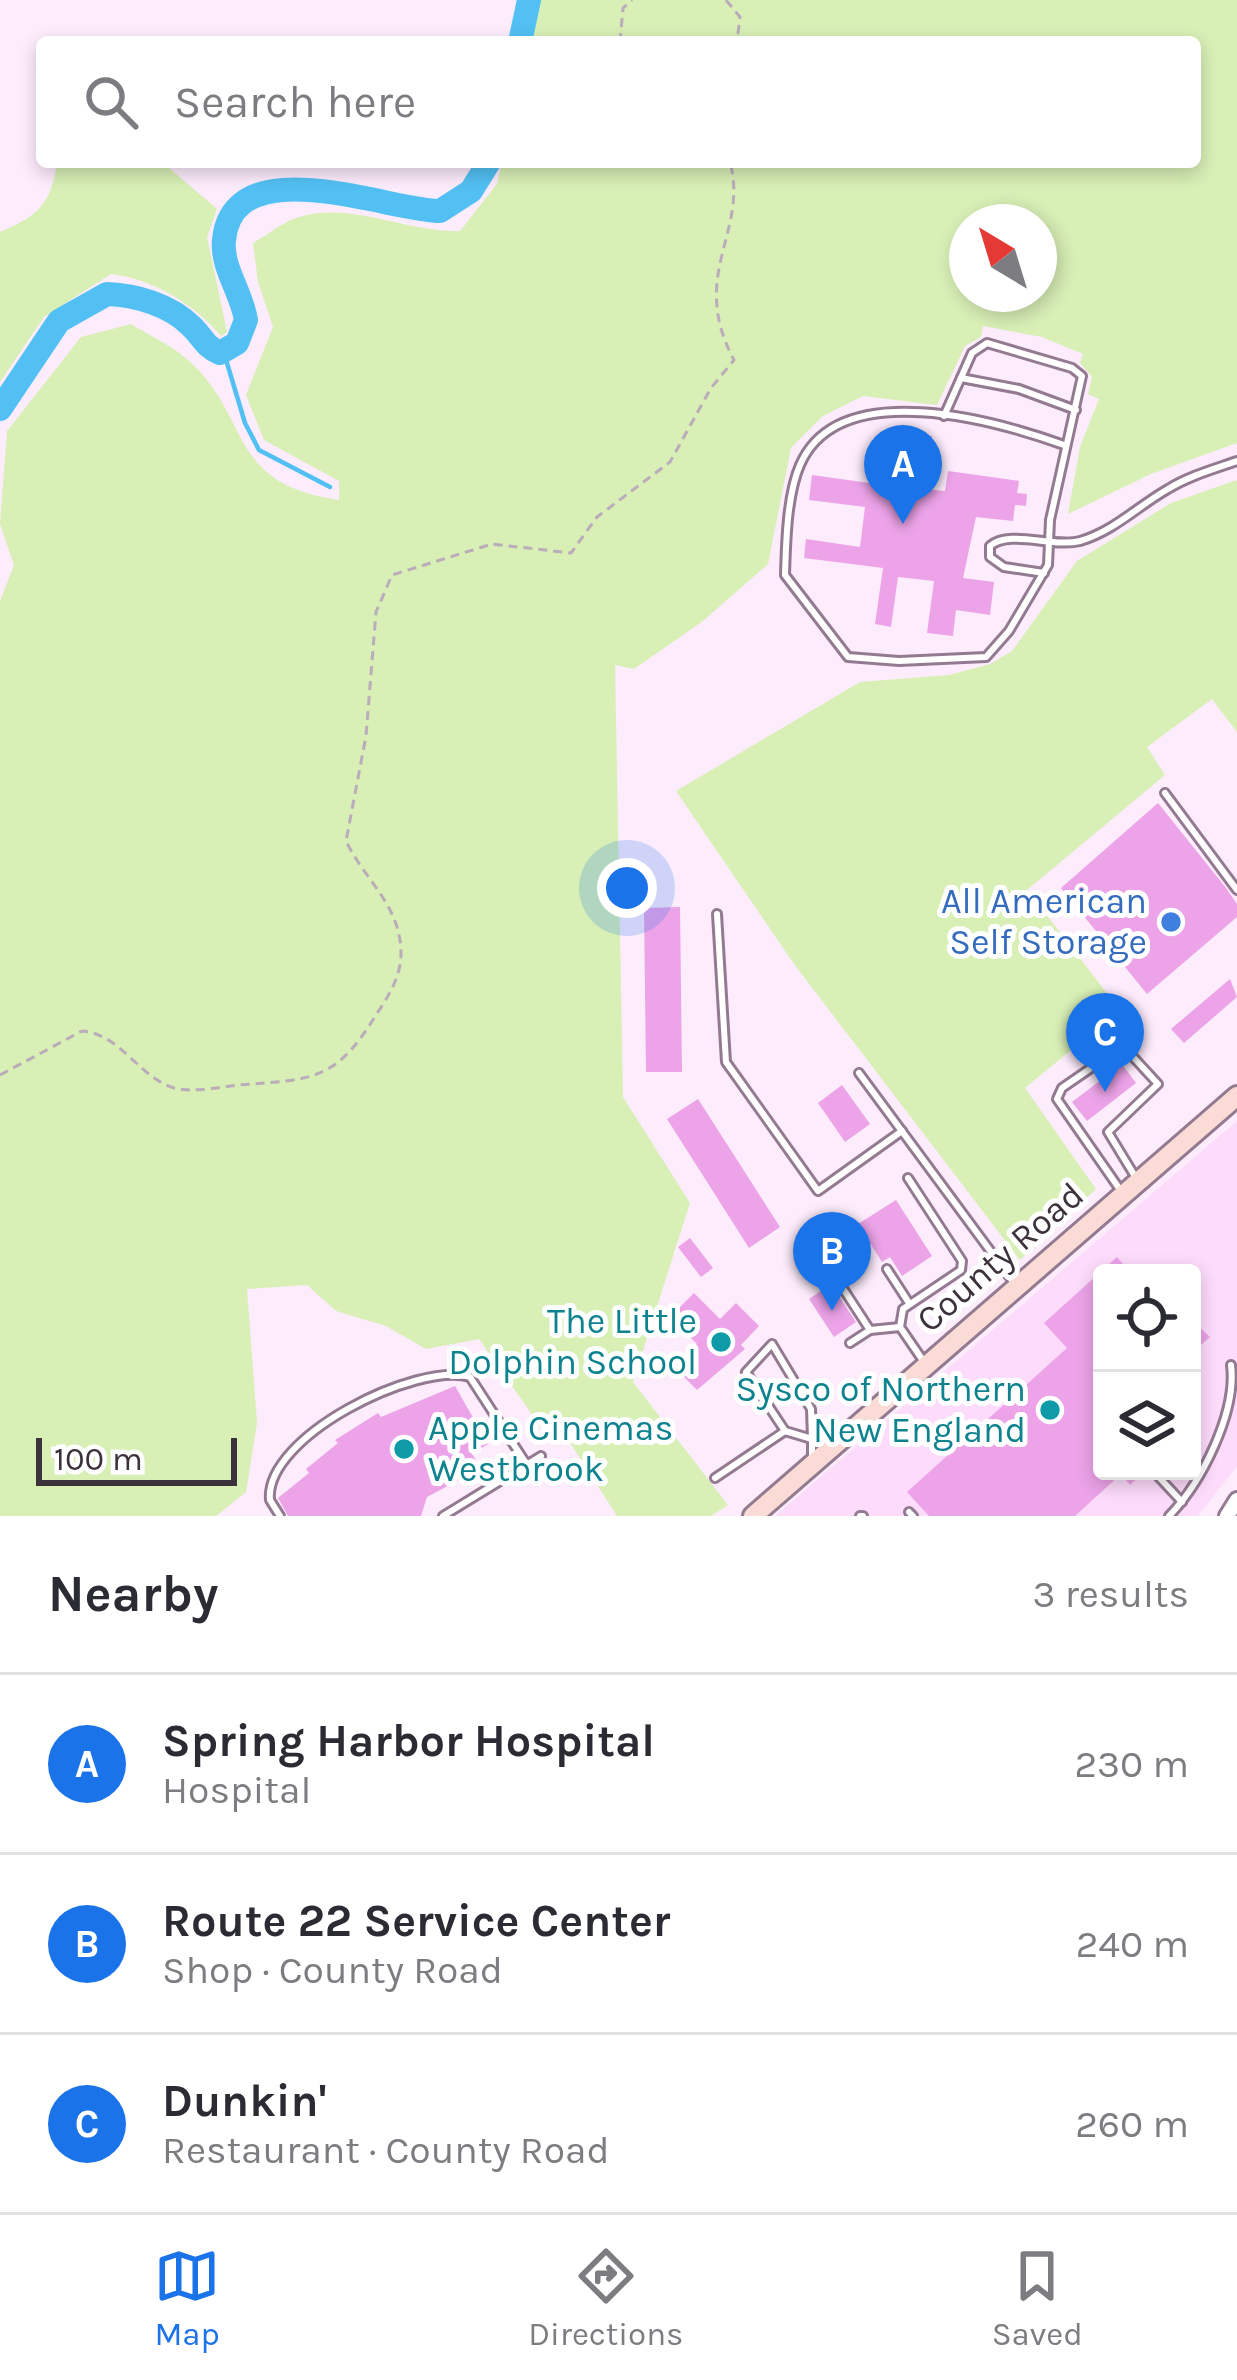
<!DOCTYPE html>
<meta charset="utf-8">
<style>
body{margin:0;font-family:Karla,sans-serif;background:#f2f2f3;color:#2b2b33}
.controls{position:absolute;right:36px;bottom:36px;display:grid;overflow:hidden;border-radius:12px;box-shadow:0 6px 18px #0003}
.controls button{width:108px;height:108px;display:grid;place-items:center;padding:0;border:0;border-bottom:3px solid #e1e1e2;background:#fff;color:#2b2b33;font:60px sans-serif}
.compass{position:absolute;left:949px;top:204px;width:108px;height:108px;border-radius:50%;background:#fff;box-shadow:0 6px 18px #0003;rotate:322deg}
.scale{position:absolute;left:36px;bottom:30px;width:201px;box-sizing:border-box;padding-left:12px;border:6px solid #3d323c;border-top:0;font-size:33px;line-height:42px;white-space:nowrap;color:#3d323c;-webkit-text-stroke:9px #fff;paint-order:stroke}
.you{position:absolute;left:627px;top:888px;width:42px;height:42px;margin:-30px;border:9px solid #fff;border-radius:50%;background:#1a73e8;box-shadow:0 0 0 18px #1a73e833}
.badge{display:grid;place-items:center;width:78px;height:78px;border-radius:50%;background:#1a73e8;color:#fff;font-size:39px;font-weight:700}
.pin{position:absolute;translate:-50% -99px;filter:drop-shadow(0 3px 6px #0008)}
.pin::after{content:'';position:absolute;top:63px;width:42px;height:36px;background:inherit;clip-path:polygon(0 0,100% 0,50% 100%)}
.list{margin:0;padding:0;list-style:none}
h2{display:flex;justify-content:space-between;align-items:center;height:156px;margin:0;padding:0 48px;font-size:51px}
h2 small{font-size:39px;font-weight:400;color:#7c7c81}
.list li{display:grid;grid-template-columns:78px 1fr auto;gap:36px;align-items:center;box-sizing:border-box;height:180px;padding:0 48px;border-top:3px solid #e1e1e2}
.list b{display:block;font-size:45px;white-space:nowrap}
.list p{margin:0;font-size:39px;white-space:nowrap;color:#7c7c81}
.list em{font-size:39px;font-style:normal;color:#7c7c81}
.icon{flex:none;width:66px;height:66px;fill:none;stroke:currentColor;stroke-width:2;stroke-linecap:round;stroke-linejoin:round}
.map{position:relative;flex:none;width:1237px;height:1516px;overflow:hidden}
.search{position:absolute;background:#fff;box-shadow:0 6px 18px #0003;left:36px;right:36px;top:36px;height:132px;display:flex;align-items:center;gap:30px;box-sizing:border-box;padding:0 42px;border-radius:12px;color:#7c7c81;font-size:45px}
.sheet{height:696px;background:#fff}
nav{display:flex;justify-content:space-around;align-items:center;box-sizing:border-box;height:168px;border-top:3px solid #e1e1e2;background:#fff;font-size:33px;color:#7c7c81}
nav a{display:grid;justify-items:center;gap:6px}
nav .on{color:#1a73e8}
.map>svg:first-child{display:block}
.built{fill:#fddbfb;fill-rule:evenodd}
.green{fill:#d8efb6;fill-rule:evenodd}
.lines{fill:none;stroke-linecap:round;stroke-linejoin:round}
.stream{stroke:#52c0f3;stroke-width:4.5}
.river{stroke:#52c0f3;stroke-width:24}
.building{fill:#eca3e8}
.service-casing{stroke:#937a91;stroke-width:12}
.minor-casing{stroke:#937a91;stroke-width:20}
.secondary-casing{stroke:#937a91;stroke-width:24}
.path{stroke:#bbacba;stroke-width:3;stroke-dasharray:9 6;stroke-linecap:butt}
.service{stroke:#fff;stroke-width:6}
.minor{stroke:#fff;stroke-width:14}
.secondary{stroke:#fadbd5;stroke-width:18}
.shop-dot{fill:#3f7fe0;stroke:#fff;stroke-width:4.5}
.culture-dot{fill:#0f9aa8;stroke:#fff;stroke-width:4.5}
.labels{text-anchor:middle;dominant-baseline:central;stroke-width:10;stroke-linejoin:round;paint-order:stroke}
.shop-label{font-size:36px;fill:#366cbe;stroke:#fff;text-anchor:end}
.street-label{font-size:36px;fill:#3d323c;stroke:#fff}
.culture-label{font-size:36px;fill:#0d838f;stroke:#fff;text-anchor:end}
</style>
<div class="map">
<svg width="1237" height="1516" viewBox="0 0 1237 1516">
<rect width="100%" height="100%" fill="#fdecfc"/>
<path class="built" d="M1237 1121V1466L1198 1516H775ZM1102 1273H1192V1471H1102Z"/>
<g class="green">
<path d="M539 0H1237V443L1151 474 1068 514 1080 447 1099 399 1088 394 1092 377 1080 363 1083 354 1042 337 983 326 981 337 965 346 937 405 863 396 823 416 791 448 768 564 703 621 634 669 615 665 623 1097 690 1203 633 1382 728 1505 711 1516H617L557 1422 543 1430 479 1339 426 1349 386 1326 336 1311 307 1285 247 1289 257 1423 246 1492 216 1516H0V601L14 565 0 524 7 431 81 337 131 324C149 335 171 345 187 359 253 417 225 484 339 500V481L264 440 246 395 273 327 258 282 253 243C267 235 282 223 296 218 350 200 406 233 460 231L497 184 502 162H1195V42H533ZM967 222H1039V294H967Z"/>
<path d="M57 162H162L217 209 207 237 227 332 221 336C194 304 153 279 111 274L44 317 0 382V232C39 215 51 205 57 162Z"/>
<polygon points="1237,480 1237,732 1212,699 1147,747 1165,775 1027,890 1120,1010 1025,1088 1096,1189 1020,1260 794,964 676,791 860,682 949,675 990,664 1012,651 1077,561 1171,503"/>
</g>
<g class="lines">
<polyline class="stream" points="224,353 245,423 259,450 330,487"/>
<g class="river">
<polyline points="520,42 529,0"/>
<path d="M0 409 59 321 107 294C136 295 170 305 191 326 202 336 205 347 220 353L237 343 246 320C242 293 221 267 224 240 233 147 389 211 440 211L471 191 489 162"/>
</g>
</g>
<g class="building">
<polygon points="899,431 932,436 925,489 945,491 948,471 1019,481 1017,493 1027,494 1026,506 1015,505 1013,521 976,517 963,578 994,582 990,615 956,610 953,636 927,633 934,581 898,577 891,627 875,624 883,568 804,558 806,539 860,547 865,507 809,500 812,475 891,486"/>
<polygon points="1158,803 1226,888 1237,904 1237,917 1147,994 1061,888"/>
<polygon points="680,907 682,1072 646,1072 644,908"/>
<polygon points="1230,979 1237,997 1184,1043 1171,1029"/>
<polygon points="1122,1064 1136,1083 1087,1121 1072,1102"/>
<polygon points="842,1085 870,1124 845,1142 818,1103"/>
<polygon points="698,1099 780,1227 749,1248 667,1119"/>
<polygon points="896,1200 932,1256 902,1276 890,1257 882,1262 858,1224"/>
<polygon points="690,1238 713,1268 701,1277 678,1247"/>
<polygon points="1117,1257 1131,1273 1102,1273 1102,1471 1145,1471 1130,1485 1121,1474 1075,1516 929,1516 907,1492 1067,1348 1044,1323"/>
<polygon points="831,1284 856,1322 834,1337 809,1299"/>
<polygon points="694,1293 720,1319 736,1303 759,1326 741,1345 745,1349 697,1390 674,1367 697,1344 670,1317"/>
<polygon points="1192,1320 1210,1337 1192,1353"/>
<polygon points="455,1386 488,1444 472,1454 481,1468 427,1497 421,1516 288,1516 278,1498 309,1473 306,1469 338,1443 335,1440 378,1413 381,1417"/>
</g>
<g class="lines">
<defs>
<g id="service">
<polyline points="961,378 1019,389 1076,410"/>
<path d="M944 416 972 353 987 343 1072 368 1082 376 1050 520 1048 565 1009 631 986 657 899 661 848 657 785 575C786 542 787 495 800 465 839 375 997 421 1064 445"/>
<path d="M1044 573 1004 567 990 557V546C1009 529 1054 548 1080 541 1114 531 1138 506 1168 489 1189 476 1214 469 1237 461"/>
<polyline points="1165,793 1237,890"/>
<polyline points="717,914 726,1062 818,1191 902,1131"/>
<polyline points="859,1073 1014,1283"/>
<polyline points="908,1178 962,1261 961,1270 903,1309 900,1327 924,1362"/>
<polyline points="1121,1191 1057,1099 1062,1088 1123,1046 1158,1084 1108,1132 1136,1178"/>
<polyline points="887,1269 909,1303"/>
<polyline points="842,1287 870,1330 900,1327"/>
<polyline points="850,1343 870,1330"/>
<polyline points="812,1457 812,1439 785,1431 746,1372 772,1344 811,1409 812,1439 832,1446"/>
<polyline points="1156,1474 1182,1502"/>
<polyline points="715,1478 785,1431"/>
<polyline points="909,1512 913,1516"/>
<path d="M280 1516 270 1500C264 1437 417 1361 470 1377L527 1465"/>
<polyline points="443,1516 541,1456"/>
<polyline points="860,1516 863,1516"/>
<path d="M1169 1516C1202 1482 1237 1412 1231 1365"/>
</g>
<polyline id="minor" points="1227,1516 1237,1500"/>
<polyline id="secondary" points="753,1516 1237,1096"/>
</defs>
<use href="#service" class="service-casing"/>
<use href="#minor" class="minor-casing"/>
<use href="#secondary" class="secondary-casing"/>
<g class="path">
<polyline points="726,0 740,17 737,42"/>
<polyline points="620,42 623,8 632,0"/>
<path d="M0 1075 82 1031C121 1034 138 1077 174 1088 193 1093 219 1087 239 1085 313 1079 335 1082 376 1015 388 997 400 978 401 956 402 906 365 881 346 841L366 736 376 612 392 575 492 544 571 553 597 517 670 462 711 388 734 360C688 274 749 233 730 162"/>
</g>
<use href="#service" class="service"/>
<use href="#minor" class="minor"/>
<use href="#secondary" class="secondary"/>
</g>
<circle class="shop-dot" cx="1171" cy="922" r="12"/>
<g class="culture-dot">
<circle cx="721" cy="1342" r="12"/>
<circle cx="1050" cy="1410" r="12"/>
<circle cx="404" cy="1449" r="12"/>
</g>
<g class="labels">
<g class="shop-label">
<text x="1147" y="901">All American<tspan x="1147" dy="41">Self Storage</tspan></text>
</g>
<g class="street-label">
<text transform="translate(1000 1257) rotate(-41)">County Road</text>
</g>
<g class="culture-label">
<text x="697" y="1321">The Little<tspan x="697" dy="41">Dolphin School</tspan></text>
<text x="1026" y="1389">Sysco of Northern<tspan x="1026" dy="41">New England</tspan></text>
<text x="428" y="1428" text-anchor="start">Apple Cinemas<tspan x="428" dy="41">Westbrook</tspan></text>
</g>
</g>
</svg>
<div class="controls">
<button><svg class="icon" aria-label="locate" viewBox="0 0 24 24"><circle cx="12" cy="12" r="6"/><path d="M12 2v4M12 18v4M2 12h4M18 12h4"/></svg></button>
<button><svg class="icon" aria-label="layers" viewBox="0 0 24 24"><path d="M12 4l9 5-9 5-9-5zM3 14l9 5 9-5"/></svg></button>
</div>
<svg class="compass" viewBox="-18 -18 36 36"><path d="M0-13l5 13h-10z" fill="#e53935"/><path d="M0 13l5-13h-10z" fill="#7c7c81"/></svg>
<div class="scale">100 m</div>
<div class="you"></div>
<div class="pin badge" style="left:903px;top:524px">A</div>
<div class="pin badge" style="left:832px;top:1311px">B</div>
<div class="pin badge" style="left:1105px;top:1092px">C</div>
<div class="search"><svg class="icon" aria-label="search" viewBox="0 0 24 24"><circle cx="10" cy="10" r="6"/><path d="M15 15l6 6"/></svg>Search here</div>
</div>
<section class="sheet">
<h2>Nearby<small>3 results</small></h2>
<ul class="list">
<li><span class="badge">A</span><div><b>Spring Harbor Hospital</b><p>Hospital</p></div><em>230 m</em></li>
<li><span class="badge">B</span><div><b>Route 22 Service Center</b><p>Shop · County Road</p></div><em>240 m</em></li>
<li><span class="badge">C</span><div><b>Dunkin'</b><p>Restaurant · County Road</p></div><em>260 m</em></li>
</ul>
</section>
<nav>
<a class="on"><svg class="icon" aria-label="map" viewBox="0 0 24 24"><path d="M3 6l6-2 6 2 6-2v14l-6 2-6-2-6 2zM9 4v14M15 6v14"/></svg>Map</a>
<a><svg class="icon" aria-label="directions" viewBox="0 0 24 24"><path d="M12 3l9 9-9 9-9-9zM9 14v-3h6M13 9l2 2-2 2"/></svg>Directions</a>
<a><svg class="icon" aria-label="saved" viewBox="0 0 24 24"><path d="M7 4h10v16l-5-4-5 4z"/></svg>Saved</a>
</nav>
